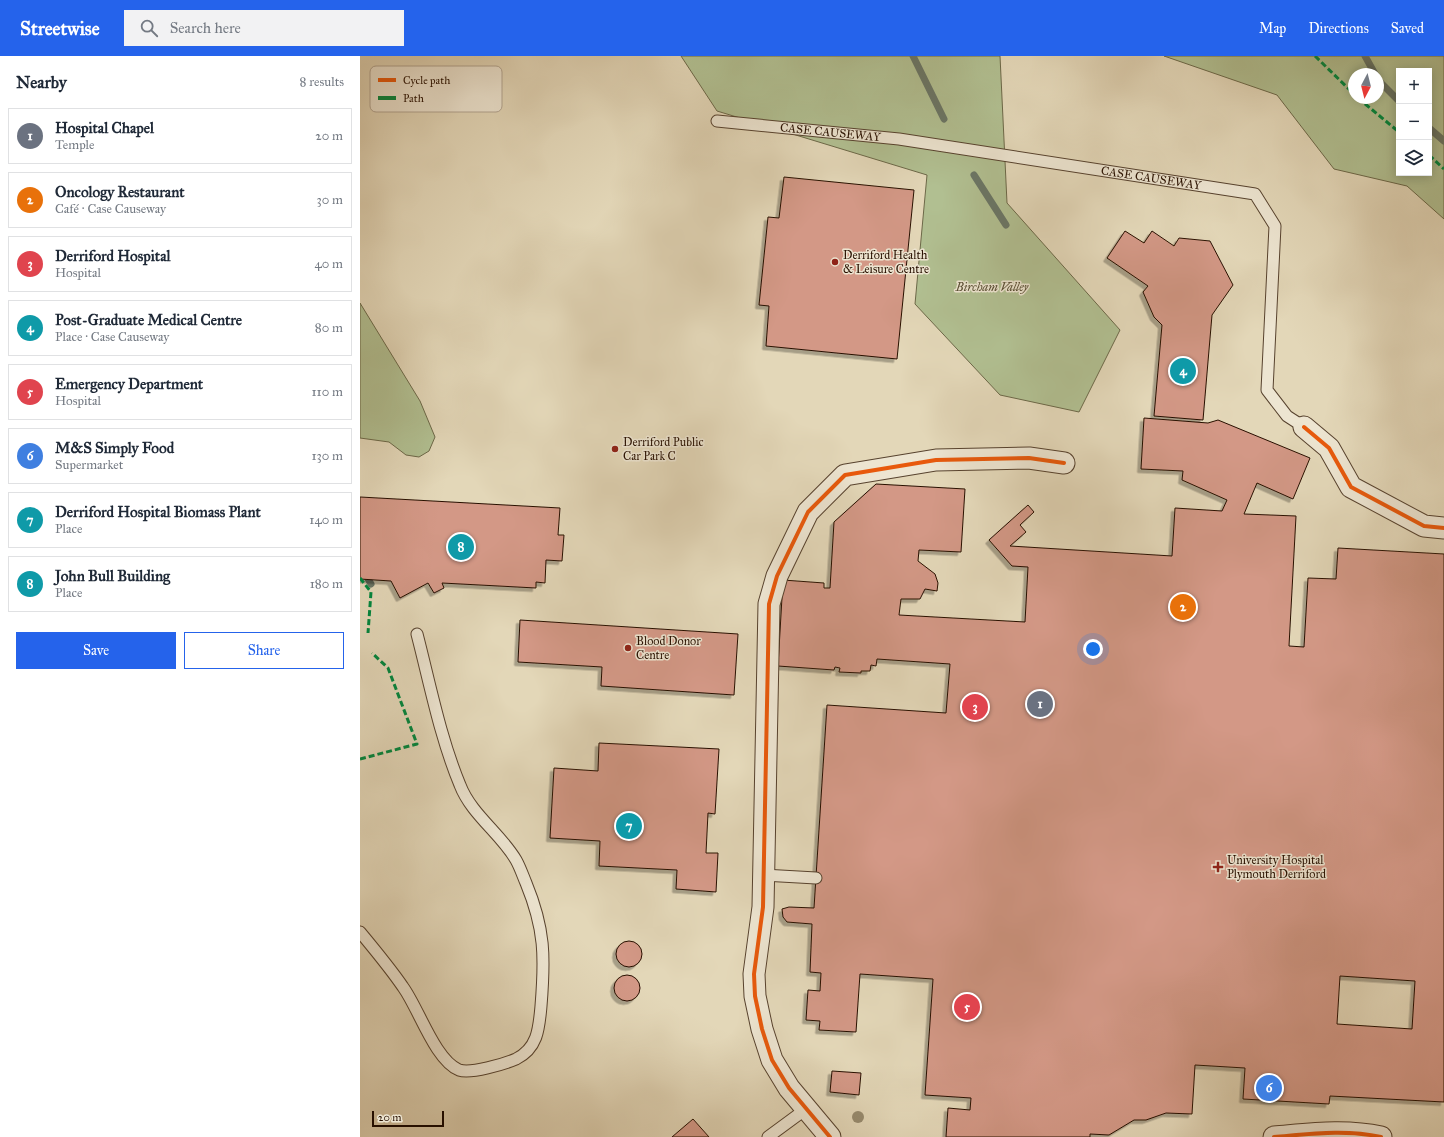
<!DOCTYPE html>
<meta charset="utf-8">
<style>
body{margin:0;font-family:"IM FELL Great Primer",serif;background:#f2f2f3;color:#1f2937}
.controls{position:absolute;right:12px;top:12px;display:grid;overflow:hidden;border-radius:0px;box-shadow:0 2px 10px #0003}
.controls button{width:36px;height:36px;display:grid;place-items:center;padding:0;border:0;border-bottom:1px solid #e0e1e3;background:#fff;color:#1f2937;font:20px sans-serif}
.compass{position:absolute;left:988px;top:12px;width:36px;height:36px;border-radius:50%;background:#fff;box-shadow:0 2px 10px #0003;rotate:187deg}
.scale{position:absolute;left:12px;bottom:10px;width:72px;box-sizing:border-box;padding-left:4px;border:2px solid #281000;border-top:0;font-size:11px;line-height:14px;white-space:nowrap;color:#281000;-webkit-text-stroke:3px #ede5d1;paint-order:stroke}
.you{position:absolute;left:733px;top:593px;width:14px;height:14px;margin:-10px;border:3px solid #fff;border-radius:50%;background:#1a73e8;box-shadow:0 0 0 6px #1a73e833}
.badge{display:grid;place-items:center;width:26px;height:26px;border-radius:50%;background:#2563eb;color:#fff;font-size:13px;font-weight:700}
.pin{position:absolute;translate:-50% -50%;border:2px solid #fff;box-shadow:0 1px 4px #0006}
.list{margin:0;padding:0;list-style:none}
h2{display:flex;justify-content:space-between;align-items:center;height:52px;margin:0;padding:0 16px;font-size:17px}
h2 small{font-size:13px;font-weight:400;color:#747a83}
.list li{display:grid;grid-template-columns:26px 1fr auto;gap:12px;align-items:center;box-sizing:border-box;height:56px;margin:0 8px 8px;padding:0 8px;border:1px solid #e0e1e3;border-radius:0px}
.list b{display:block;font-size:15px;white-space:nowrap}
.list p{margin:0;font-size:13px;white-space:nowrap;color:#747a83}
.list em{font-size:13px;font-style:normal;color:#747a83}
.actions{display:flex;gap:8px;padding:12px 16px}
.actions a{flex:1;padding:9px 0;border:1px solid #2563eb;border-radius:0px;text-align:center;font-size:14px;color:#2563eb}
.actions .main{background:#2563eb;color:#fff}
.icon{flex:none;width:22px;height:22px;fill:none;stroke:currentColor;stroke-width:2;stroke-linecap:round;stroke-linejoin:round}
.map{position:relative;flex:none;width:1084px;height:1081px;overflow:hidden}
header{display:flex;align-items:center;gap:24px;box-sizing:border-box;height:56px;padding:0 20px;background:#2563eb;color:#fff}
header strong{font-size:19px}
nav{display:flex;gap:22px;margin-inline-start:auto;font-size:14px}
.search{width:280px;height:36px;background:#f2f2f3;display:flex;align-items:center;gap:10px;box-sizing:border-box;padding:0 14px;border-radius:0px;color:#747a83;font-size:15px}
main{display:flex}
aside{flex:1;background:#fff}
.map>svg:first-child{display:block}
.green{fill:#b1bf91;stroke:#6c6848;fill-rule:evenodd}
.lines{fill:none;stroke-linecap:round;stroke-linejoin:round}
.stream{stroke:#6a7666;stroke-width:7}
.building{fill:#d39886;stroke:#281000;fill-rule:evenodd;filter:url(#shadow)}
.service-casing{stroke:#57422e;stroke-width:13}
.minor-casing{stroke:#57422e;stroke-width:23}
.service{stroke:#ede5d1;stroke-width:11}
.minor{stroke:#ede5d1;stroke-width:21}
.quiet{stroke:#00873e;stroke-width:3;stroke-dasharray:6 3;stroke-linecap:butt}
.cycleway-casing{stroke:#ede5d1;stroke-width:6}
.cycleway{stroke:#e8590c;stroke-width:4}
.tree{fill:#978b6f}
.poi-dot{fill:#8f2418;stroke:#ede5d1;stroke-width:1.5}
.labels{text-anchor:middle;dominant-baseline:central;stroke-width:3;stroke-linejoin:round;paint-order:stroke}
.street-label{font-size:12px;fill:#281000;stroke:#ede5d1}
.poi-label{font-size:12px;fill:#281000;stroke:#ede5d1;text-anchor:start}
.park-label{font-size:12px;font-style:italic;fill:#584d33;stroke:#ede5d1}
.key{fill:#ede5d1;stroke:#b2a592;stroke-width:1}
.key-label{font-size:11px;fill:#281000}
</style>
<header>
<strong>Streetwise</strong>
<div class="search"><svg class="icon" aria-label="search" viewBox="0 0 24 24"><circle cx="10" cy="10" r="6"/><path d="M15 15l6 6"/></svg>Search here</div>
<nav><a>Map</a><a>Directions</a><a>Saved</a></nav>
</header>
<main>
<aside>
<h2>Nearby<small>8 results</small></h2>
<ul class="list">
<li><span class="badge" style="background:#6b7280">1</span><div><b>Hospital Chapel</b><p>Temple</p></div><em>20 m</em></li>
<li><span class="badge" style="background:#e8710a">2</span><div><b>Oncology Restaurant</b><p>Café · Case Causeway</p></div><em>30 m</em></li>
<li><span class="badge" style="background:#e0444e">3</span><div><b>Derriford Hospital</b><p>Hospital</p></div><em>40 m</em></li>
<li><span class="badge" style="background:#0f9aa8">4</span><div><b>Post-Graduate Medical Centre</b><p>Place · Case Causeway</p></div><em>80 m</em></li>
<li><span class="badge" style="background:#e0444e">5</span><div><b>Emergency Department</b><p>Hospital</p></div><em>110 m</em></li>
<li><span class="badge" style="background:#3f7fe0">6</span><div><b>M&amp;S Simply Food</b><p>Supermarket</p></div><em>130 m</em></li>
<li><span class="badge" style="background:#0f9aa8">7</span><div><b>Derriford Hospital Biomass Plant</b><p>Place</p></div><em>140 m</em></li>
<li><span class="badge" style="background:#0f9aa8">8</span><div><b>John Bull Building</b><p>Place</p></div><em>180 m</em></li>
</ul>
<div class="actions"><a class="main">Save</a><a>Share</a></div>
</aside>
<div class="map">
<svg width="1084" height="1081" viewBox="0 0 1084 1081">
<defs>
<filter id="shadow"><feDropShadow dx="-3.5" dy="3.5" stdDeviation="0" flood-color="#0004"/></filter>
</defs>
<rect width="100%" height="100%" fill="#e3d7b8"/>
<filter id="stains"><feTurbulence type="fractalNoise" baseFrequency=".005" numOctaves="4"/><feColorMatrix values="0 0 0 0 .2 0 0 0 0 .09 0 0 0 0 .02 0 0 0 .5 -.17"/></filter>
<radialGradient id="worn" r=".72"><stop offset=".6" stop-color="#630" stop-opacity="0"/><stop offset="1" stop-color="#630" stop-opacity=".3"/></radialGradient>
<g class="green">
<polygon points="321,0 640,0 647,147 760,274 719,356 640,339 555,248 567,119 357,55"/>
<path d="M804 0H1084V163L1047 130 974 113 917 39ZM1039 15H1069V117H1039ZM994 18H1018V42H994Z"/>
<polygon points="0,247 60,345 75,381 69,395 59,401 46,399 29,386 0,382"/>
</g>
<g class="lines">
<g class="stream">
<polyline points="553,0 584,63"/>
<polyline points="1005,0 1015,18"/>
<polyline points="1018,24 1039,45"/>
<polyline points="1069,72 1084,85"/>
<polyline points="614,119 646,169"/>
<polyline points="0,509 11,528"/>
</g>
</g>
<g class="building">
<polygon points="424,121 554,134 537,303 406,290 409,250 399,249 408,161 419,162"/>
<polygon points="765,175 784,187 792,175 814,190 819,182 850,185 873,229 852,259 843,364 794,360 802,269 794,261 783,236 788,230 747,202"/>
<path d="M784 362 848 367 858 364 950 402 933 443 897 427 884 458 936 460 929 590 944 591 948 522 976 523 978 492 1084 498V1046L970 1040 969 1048 883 1043 885 1012 835 1009 832 1058 806 1057 786 1064H774L749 1079 730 1078V1081H586L588 1052 610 1054 611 1042 565 1039 573 923 500 918 496 976 459 974 460 965 446 964 448 934 460 935 461 917 450 916 452 868 427 866 423 861 422 853 429 851 454 852 467 649 586 657 590 608 517 603 516 610 511 609 510 615H501V617L479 616 480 612 475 611 474 614 418 610 423 524 464 527V532H470L474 466 516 428 605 433 601 496 559 494 558 505 575 518 578 527 577 535 565 533 560 543H541L539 559 665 566 668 511 652 510 629 484 668 449 674 456 660 469 666 476 650 490 812 500 815 452 862 455 867 444 822 424 823 415 781 413ZM980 920 1055 925 1052 973 977 968Z"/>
<polygon points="0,441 200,452 198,479 204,479 202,505 186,504 185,527 176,526 176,532 82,527 84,532 74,537 68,527 40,542 31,525 0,523"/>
<polygon points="160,564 378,578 374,639 241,630 242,611 158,606"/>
<polygon points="239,687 359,693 355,758 348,757 346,797 358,797 356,836 316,833 317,814 239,810 240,785 190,782 194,712 238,715"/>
<circle cx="269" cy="898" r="13"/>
<circle cx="267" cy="932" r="13"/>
<polygon points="472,1015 501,1017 499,1039 470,1036"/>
<polygon points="333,1063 349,1081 312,1081"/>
</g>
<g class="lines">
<defs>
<g id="service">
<path id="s1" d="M357 65 539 83 895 138 915 170 907 334 927 360 944 371"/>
<polyline points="403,819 456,822"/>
<path d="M0 876C15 894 30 912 43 931 59 953 75 1004 99 1014 111 1018 144 1008 156 1003 178 992 179 972 181 950 185 901 185 873 166 827 163 820 160 811 156 804 141 778 111 758 100 729 80 681 70 628 57 578"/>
<polyline points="408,1081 446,1053"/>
</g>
<g id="minor">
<polyline points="944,371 969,392 991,431 1064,470 1084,472"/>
<polyline points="470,1081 429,1032 412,1004 402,973 395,940 394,918 403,851 409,548 417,520 448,456 485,419 576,404 669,402 704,407"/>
<path d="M914 1081C950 1078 985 1073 1021 1081"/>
</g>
</defs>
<use href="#service" class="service-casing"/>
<use href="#minor" class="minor-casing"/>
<use href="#service" class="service"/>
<use href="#minor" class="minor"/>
<g class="quiet">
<polyline points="955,0 994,38"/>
<polyline points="998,42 1039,76"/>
<polyline points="1069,99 1084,113"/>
<polyline points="0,522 11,536 8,577"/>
<polyline points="0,703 57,688 28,612 12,597"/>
</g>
<defs>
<g id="cycleway">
<polyline points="944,371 969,392 991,431 1064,470 1084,472"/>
<polyline points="470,1081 429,1032 412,1004 402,973 395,940 394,918 403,851 409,548 417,520 448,456 485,419 576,404 669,402 704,407"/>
<path d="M914 1081C950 1078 985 1073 1021 1081"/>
</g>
</defs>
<use href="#cycleway" class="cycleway-casing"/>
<use href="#cycleway" class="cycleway"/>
</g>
<circle class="tree" cx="498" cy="1061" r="6"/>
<g class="poi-dot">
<circle cx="475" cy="206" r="4"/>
<circle cx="255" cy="393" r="4"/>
<circle cx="268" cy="592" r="4"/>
<path d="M856 805h4v4h4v4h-4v4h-4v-4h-4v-4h4z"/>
</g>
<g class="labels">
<g class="street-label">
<text stroke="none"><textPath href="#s1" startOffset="114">CASE CAUSEWAY</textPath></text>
<text stroke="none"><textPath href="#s1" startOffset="438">CASE CAUSEWAY</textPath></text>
</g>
<g class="poi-label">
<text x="483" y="199">Derriford Health<tspan x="483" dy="14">&amp; Leisure Centre</tspan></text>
<text x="263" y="386">Derriford Public<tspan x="263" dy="14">Car Park C</tspan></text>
<text x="276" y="585">Blood Donor<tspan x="276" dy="14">Centre</tspan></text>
<text x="867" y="804">University Hospital<tspan x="867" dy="14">Plymouth Derriford</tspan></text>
</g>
<g class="park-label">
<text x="632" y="231">Bircham Valley</text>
</g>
</g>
<rect x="10" y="10" width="132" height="46" rx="6" class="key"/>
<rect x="18" y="22" width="18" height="4" fill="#e8590c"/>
<rect x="18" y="40" width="18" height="4" fill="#00873e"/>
<g class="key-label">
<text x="43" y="28">Cycle path</text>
<text x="43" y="46">Path</text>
</g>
<rect width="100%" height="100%" filter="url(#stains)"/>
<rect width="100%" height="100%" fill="url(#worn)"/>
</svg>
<div class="controls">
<button>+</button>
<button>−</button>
<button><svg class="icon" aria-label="layers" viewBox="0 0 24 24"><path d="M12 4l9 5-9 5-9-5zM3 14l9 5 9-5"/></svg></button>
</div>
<svg class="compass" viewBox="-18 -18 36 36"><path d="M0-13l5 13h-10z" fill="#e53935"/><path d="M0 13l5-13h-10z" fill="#747a83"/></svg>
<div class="scale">20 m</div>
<div class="you"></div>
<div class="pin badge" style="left:680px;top:648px;background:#6b7280">1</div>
<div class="pin badge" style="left:823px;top:551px;background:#e8710a">2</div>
<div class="pin badge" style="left:615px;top:651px;background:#e0444e">3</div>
<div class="pin badge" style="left:823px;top:315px;background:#0f9aa8">4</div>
<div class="pin badge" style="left:607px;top:951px;background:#e0444e">5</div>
<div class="pin badge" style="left:909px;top:1032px;background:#3f7fe0">6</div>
<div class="pin badge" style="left:269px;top:770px;background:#0f9aa8">7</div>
<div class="pin badge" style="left:101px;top:491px;background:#0f9aa8">8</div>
</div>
</main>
